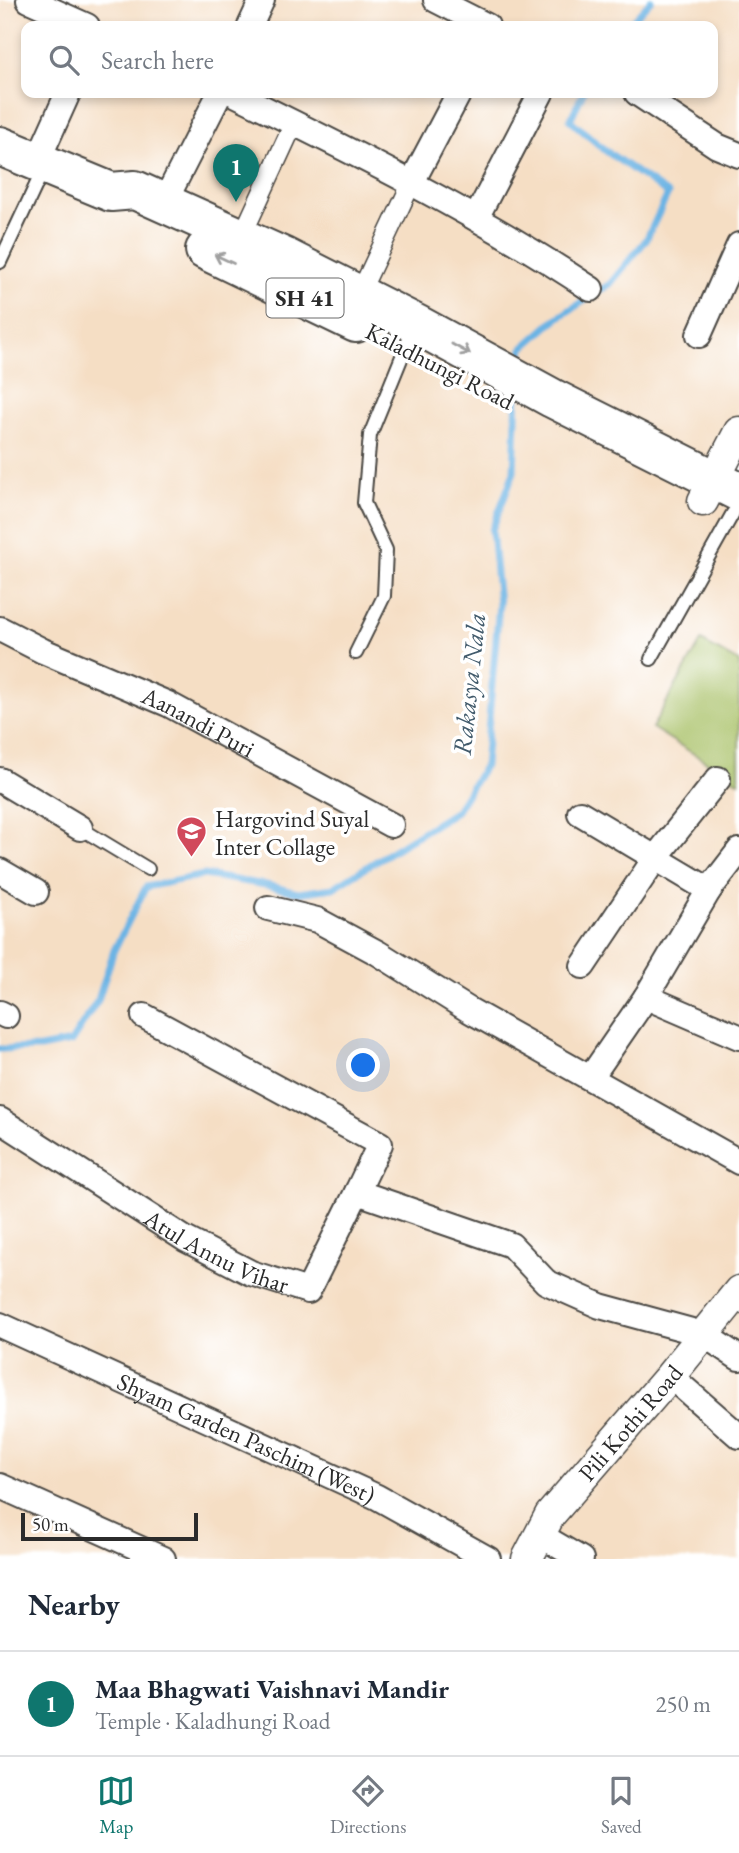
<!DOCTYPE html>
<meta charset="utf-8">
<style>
body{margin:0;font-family:"EB Garamond",serif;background:#f2f2f3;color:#1f2937}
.scale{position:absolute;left:21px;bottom:18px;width:177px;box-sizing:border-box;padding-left:7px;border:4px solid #2b2b2b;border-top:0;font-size:19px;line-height:24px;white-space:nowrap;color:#2b2b2b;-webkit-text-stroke:5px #fff;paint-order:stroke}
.you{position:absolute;left:364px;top:1066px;width:24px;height:24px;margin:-18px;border:5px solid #fff;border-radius:50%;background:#1a73e8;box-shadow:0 0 0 10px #1a73e833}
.badge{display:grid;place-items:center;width:46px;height:46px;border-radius:50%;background:#0f766e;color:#fff;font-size:23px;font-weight:700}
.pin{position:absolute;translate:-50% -58px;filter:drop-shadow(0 2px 4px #0008)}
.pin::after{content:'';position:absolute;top:37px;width:24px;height:21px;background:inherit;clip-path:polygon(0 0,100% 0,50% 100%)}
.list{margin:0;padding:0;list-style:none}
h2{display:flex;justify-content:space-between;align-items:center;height:91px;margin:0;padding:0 28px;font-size:30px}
h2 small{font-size:23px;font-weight:400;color:#747a83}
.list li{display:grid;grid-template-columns:46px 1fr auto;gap:21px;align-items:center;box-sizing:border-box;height:105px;padding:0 28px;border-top:2px solid #e0e1e3}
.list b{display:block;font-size:26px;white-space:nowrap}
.list p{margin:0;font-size:23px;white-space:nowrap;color:#747a83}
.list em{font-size:23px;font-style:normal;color:#747a83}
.icon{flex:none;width:38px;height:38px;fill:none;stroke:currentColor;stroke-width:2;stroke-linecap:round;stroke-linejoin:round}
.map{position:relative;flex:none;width:739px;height:1559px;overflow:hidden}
.search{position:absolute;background:#fff;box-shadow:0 4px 10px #0003;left:21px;right:21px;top:21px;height:77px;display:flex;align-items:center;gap:18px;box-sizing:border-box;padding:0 24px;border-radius:14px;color:#747a83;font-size:26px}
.sheet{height:196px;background:#fff}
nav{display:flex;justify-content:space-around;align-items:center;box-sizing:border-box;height:98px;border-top:2px solid #e0e1e3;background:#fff;font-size:19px;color:#747a83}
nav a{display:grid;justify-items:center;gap:4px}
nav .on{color:#0f766e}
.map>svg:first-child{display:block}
.green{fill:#a9c167;stroke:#6a7649;stroke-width:2}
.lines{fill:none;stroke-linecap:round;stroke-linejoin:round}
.stream{stroke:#6cb4e4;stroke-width:7}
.service-casing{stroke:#494642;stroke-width:16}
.pedestrian-casing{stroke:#494642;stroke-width:21}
.minor-casing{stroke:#494642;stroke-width:28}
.tertiary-casing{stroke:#494642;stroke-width:33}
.primary-casing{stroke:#494642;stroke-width:42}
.service{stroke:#fff;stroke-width:12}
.pedestrian{stroke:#fff;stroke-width:18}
.minor{stroke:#fff;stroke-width:24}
.tertiary{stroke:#fff;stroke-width:30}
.primary{stroke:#fff;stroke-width:38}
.oneway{stroke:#a0a0a0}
.labels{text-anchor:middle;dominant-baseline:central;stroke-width:7;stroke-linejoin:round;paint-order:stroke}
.shield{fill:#fff;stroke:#6b6b6b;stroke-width:2}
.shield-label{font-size:23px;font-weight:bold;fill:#2b2b2b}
.street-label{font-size:24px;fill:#2b2b2b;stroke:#fff}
.poi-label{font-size:24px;fill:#2b2b2b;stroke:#fff;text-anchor:start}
.water-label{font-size:26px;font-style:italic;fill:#425b6c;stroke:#fff}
</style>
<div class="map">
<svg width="739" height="1559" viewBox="0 0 739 1559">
<rect width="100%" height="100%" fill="#fff"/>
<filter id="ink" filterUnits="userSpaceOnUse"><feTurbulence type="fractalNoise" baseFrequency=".0143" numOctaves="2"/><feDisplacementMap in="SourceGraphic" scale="14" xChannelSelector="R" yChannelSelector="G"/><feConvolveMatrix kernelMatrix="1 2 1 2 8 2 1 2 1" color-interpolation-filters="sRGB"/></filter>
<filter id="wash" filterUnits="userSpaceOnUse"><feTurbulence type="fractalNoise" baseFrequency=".00686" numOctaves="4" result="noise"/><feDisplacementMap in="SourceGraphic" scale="28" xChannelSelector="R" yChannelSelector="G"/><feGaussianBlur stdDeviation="1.57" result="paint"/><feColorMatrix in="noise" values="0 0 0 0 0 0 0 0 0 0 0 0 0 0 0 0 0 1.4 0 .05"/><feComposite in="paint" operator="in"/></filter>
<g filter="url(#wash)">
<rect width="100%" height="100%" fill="#f5dec4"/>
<polygon class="green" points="701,641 739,662 739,782 652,728"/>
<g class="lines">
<g class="stream">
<polyline points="627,26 651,0"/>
<polyline points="520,369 523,348 556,319 610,284 646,240 668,194 606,151 570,120 583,93"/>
<polyline points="0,1049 40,1048 71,1042 98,1000 114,950 146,887 204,875 266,885 298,893 333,888 456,811 485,765 499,604 492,530 514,472 517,391"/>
</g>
</g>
</g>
<g filter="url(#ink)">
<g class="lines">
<defs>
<g id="service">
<polyline points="0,262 44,168"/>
<polyline points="356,653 384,596 386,550 364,503 370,435 414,327"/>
<polyline points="651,659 733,513"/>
<polyline points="80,828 148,869"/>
</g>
<g id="pedestrian">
<polyline points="241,238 294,123"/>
<polyline points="359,295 412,182"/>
</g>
<g id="minor">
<polyline points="29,0 87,26"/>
<polyline points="436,0 487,26"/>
<polyline points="250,26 262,0"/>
<path d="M233 93C355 153 477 213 591 289"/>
<polyline points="637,93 717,146 739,155"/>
<polyline points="37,162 68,93"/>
<polyline points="412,182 459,93"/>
<polyline points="164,203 220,93"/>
<polyline points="476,218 541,93"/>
<polyline points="699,335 739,245"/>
<path id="s1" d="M0 629 43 651 168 704 391 825"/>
<polyline points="0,780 80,828"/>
<polyline points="580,813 709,890"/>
<polyline points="0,871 36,892"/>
<polyline points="268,908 317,920 378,953 469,1010 739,1162"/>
<polyline points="583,966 656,857 718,779"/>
<polyline points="646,997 739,1037"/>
<polyline points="0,1013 6,1016"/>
<polyline points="144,1016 380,1144 357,1192"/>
<polyline points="591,1077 646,997 709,890 739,851"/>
<path id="s2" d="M0 1120 185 1239 251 1273 308 1291 357 1192 511 1245 546 1282 600 1306 703 1334 739 1358"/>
<path id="s3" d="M0 1325 377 1497 488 1559"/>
<polyline points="670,1376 739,1436"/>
<polyline points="0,1486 163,1559"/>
<polyline points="540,1535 581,1559"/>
</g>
<g id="tertiary">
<polyline points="703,501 739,432"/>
<path id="s4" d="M527 1559 550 1515 670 1376 739 1291"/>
</g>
<g id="primary">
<polyline points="0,146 111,192 135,190 284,257 416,324 552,398 739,492"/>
<polyline points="205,250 356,323"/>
</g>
</defs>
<use href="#service" class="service-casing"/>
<use href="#pedestrian" class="pedestrian-casing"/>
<use href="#minor" class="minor-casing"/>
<use href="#tertiary" class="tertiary-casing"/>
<use href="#primary" class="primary-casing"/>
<use href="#service" class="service"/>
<use href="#pedestrian" class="pedestrian"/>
<use href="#minor" class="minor"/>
<use href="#tertiary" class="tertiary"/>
<use href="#primary" class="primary"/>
</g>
<defs><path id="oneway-shaft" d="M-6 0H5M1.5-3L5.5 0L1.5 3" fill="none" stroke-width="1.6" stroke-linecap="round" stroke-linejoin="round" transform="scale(1.75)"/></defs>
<g class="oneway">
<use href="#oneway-shaft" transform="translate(224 259) rotate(-155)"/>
<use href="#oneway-shaft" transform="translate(461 349) rotate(29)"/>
</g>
</g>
<defs>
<symbol id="school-pin" viewBox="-11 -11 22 30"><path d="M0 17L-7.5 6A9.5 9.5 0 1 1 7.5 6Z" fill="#d1495b" stroke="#fff"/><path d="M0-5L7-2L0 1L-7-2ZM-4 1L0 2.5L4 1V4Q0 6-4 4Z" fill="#fff"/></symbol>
</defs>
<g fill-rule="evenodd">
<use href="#school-pin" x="174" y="814" width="35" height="47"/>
</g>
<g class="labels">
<rect class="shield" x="266.5" y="278.5" width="77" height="39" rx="5"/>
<g class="shield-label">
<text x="305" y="298">SH 41</text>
</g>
<g class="street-label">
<text transform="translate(440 366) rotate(27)">Kaladhungi Road</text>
<text stroke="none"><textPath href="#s1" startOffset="219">Aanandi Puri</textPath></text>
<text stroke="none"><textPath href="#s2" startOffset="254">Atul Annu Vihar</textPath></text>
<text stroke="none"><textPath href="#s4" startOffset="172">Pili Kothi Road</textPath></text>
<text stroke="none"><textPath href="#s3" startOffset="271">Shyam Garden Paschim (West)</textPath></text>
</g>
<g class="poi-label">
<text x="215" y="818">Hargovind Suyal<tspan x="215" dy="28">Inter Collage</tspan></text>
</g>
<g class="water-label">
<text transform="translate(469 684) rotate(-84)">Rakasya Nala</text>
</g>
</g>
</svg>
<div class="scale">50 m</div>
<div class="you"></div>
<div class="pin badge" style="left:236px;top:202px">1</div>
<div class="search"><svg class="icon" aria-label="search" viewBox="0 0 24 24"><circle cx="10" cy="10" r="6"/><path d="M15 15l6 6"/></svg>Search here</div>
</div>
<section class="sheet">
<h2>Nearby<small></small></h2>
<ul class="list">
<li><span class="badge">1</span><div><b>Maa Bhagwati Vaishnavi Mandir</b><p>Temple · Kaladhungi Road</p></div><em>250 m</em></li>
</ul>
</section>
<nav>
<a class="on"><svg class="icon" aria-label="map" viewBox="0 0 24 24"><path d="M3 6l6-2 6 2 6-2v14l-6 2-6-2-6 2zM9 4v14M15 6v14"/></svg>Map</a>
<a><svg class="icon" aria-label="directions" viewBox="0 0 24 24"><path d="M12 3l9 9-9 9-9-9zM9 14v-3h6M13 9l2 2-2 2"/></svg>Directions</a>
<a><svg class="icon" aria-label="saved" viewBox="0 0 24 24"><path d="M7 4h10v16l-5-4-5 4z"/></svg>Saved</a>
</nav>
